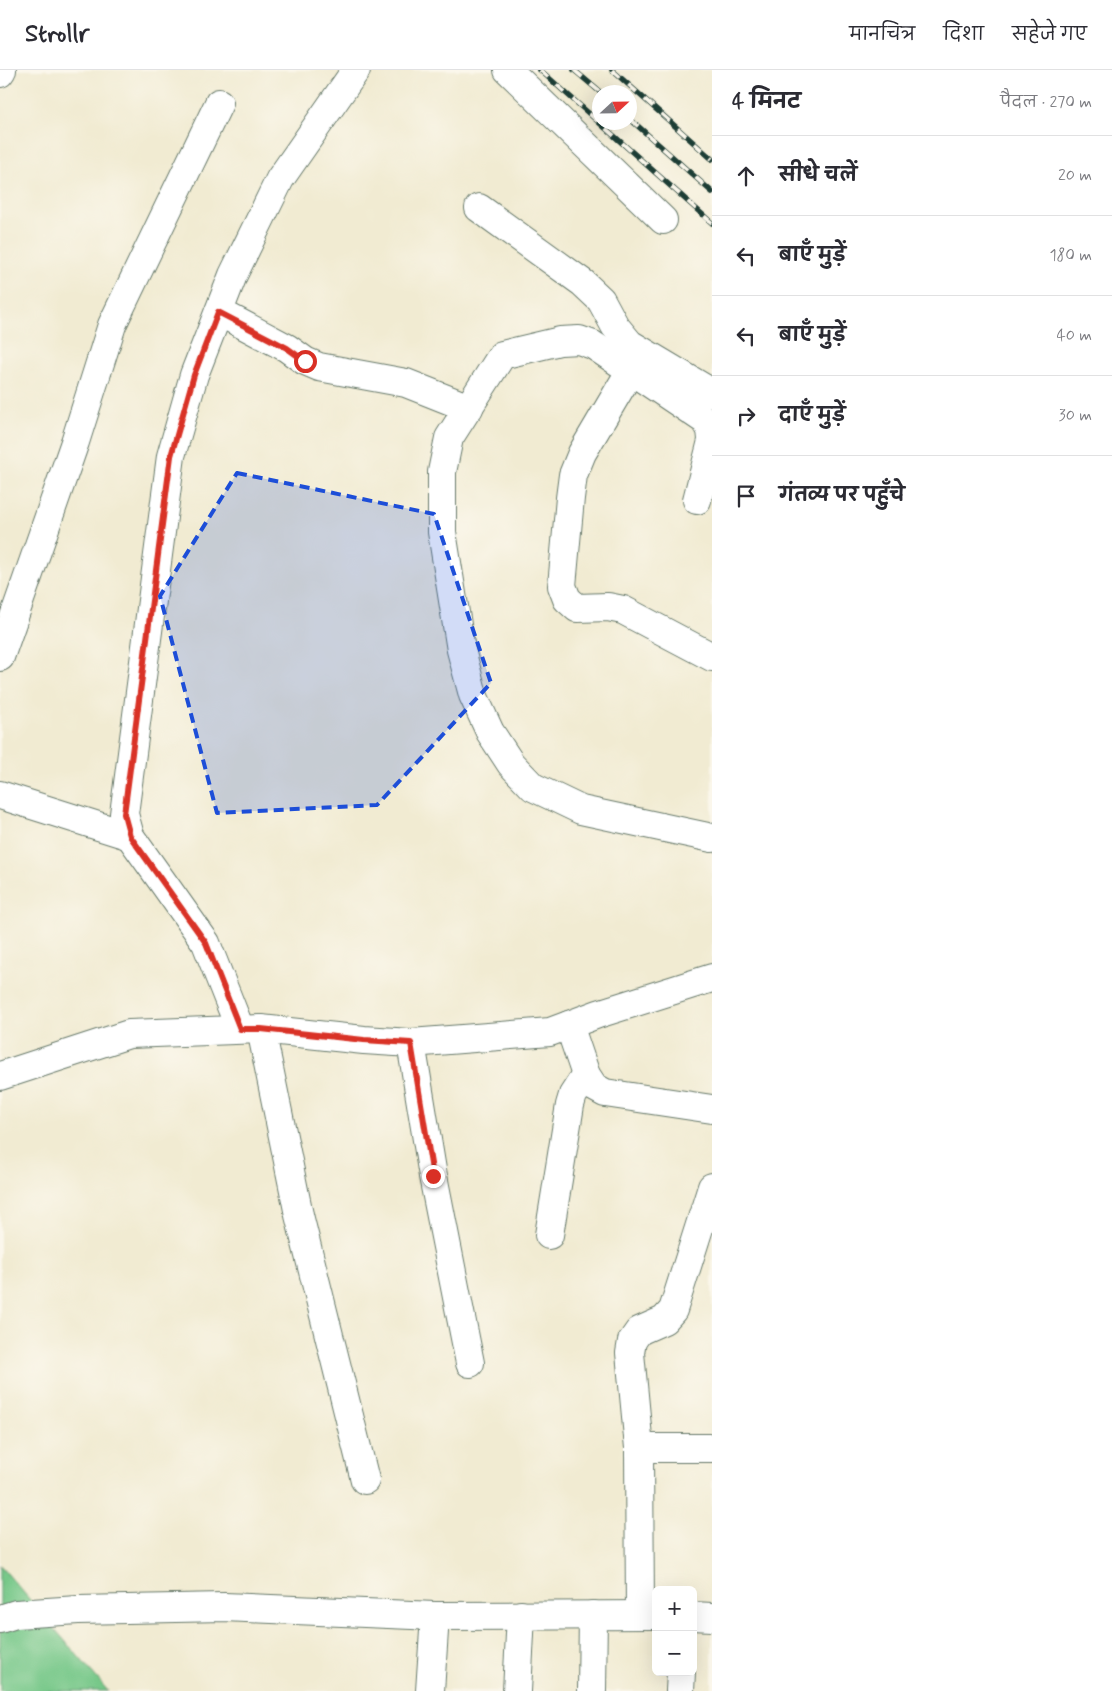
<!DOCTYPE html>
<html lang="hi">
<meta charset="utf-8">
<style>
body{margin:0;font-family:Mynerve,"Playpen Sans Deva",sans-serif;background:#f7f7f7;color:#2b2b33}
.controls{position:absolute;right:15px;bottom:15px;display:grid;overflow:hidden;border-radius:8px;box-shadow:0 5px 20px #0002}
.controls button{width:45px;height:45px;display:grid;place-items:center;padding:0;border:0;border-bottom:1px solid #e1e1e2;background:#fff;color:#2b2b33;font:25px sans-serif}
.compass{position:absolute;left:592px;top:15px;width:45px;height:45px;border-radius:50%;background:#fff;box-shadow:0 5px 20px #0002;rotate:68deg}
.stop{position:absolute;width:15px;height:15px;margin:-11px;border:4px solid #d93025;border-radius:50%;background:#fff}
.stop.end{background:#d93025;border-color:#fff;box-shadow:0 1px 5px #0008}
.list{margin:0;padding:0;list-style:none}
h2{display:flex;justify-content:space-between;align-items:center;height:65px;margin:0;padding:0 20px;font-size:21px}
h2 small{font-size:16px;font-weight:400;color:#7c7c81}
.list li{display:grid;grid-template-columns:32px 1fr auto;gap:15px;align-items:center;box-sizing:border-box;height:80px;padding:0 20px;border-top:1px solid #e1e1e2}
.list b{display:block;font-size:19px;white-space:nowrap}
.list em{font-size:16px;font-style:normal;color:#7c7c81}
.icon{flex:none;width:28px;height:28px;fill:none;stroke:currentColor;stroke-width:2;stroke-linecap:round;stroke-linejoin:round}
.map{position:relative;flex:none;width:712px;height:1621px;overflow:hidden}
header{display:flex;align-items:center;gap:30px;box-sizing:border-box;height:70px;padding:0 25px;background:#fff;border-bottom:1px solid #e1e1e2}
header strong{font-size:24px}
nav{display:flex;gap:28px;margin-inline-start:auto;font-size:18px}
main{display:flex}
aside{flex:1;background:#fff}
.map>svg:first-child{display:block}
.green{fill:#77c889;stroke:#4b825e}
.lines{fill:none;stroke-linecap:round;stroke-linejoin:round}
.street-casing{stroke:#687a6b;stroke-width:30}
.street{stroke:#fff;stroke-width:28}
.rail-casing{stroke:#1f3d34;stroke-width:5.5}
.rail{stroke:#fbf7ec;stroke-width:4;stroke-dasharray:11;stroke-linecap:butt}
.route{stroke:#d93025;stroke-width:6}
.marked{fill:#1d4ed8;fill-opacity:0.2;stroke:#1d4ed8;stroke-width:4;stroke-dasharray:10 6;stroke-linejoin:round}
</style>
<header>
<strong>Strollr</strong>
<nav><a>मानचित्र</a><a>दिशा</a><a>सहेजे गए</a></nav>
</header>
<main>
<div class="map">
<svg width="712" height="1621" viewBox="0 0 712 1621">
<rect width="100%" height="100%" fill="#fbf7ec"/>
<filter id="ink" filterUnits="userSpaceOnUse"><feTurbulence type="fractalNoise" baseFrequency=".02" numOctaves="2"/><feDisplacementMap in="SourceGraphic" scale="10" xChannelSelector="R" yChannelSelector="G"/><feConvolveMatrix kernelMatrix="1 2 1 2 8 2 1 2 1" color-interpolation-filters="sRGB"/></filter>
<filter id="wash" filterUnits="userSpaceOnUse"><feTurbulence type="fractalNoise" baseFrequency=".0096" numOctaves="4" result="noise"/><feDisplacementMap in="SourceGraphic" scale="20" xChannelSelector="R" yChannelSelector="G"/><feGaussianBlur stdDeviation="1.12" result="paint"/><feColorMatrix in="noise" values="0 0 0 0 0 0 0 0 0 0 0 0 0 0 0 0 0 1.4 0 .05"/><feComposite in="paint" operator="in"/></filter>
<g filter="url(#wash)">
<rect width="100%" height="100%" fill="#f1ebd2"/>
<polygon class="green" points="0,1495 108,1621 0,1621"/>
</g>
<g filter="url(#ink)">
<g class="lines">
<defs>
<g id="street">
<polyline points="508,0 663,150"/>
<polyline points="0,3 2,0"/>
<polyline points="479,138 583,213 601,230 615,256 630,274 712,323"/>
<polyline points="219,242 287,278 305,291 319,297 406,313 469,338"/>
<polyline points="631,300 582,383 573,405 570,428 562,516 567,529 577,538 608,537 623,540 712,587"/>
<polyline points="712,369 711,360 706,351 593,275 579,270 560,271 502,285 449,368 442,402 442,462 461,580 473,625 490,662 511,694 533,717 581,740 712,768"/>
<polyline points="697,430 712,371"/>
<polyline points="0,587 75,372 112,255 219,33"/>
<polyline points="0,725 130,766"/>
<polyline points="569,955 586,1005 594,1017 605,1023 712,1039"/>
<polyline points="240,959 206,873 130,766 124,744 171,386 194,305 233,205 280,109 356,0"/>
<polyline points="261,959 299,1145 365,1410"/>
<polyline points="411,973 433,1106 470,1293"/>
<polyline points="0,1006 129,964 261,959 364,970 411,973 550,962 598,944 712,908"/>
<polyline points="549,1165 570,1035 573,1025 586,1005"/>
<polyline points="639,1378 712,1378"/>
<polyline points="640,1545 639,1378 630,1283 632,1271 639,1261 664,1250 673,1240 712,1117"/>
<polyline points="693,1546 712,1547"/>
<polyline points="0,1549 16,1544 78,1540 224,1537 435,1546 656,1545"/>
<polyline points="430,1621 435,1546"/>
<polyline points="517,1621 521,1545"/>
<polyline points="592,1621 593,1545"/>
<polyline points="680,1621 681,1602"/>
</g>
</defs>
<use href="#street" class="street-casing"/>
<use href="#street" class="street"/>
<defs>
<g id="rail">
<polyline points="540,0 712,153"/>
<polyline points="574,0 600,22"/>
<polyline points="612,0 712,89"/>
<polyline points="630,49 712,122"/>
</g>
</defs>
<use href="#rail" class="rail-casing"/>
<use href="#rail" class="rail"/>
</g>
</g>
<g class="lines" filter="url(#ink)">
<polyline class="route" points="305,291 287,278 218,242 194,305 171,386 124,744 130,766 206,873 240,959 261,959 364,970 411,973 433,1106"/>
</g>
<path class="marked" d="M237 403 434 444 491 613 377 735 217 743 160 526Z"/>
</svg>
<div class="controls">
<button>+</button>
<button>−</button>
</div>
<svg class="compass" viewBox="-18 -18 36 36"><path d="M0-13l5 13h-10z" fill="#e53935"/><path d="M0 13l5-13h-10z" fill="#7c7c81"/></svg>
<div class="stop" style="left:305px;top:291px"></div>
<div class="stop end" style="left:433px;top:1106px"></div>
</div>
<aside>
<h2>4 मिनट<small>पैदल · 270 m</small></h2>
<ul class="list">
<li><svg class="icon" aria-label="ahead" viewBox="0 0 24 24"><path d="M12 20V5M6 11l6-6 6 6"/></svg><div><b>सीधे चलें</b></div><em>20 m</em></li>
<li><svg class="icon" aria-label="left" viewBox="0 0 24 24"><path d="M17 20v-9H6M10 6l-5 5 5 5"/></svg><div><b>बाएँ मुड़ें</b></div><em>180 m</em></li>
<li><svg class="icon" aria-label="left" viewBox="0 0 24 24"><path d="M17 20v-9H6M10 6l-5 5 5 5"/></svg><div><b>बाएँ मुड़ें</b></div><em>40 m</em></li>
<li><svg class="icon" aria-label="right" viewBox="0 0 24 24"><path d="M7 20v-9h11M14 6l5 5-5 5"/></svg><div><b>दाएँ मुड़ें</b></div><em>30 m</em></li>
<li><svg class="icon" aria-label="arrive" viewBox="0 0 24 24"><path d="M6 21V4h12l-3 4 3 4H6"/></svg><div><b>गंतव्य पर पहुँचे</b></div></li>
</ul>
</aside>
</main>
